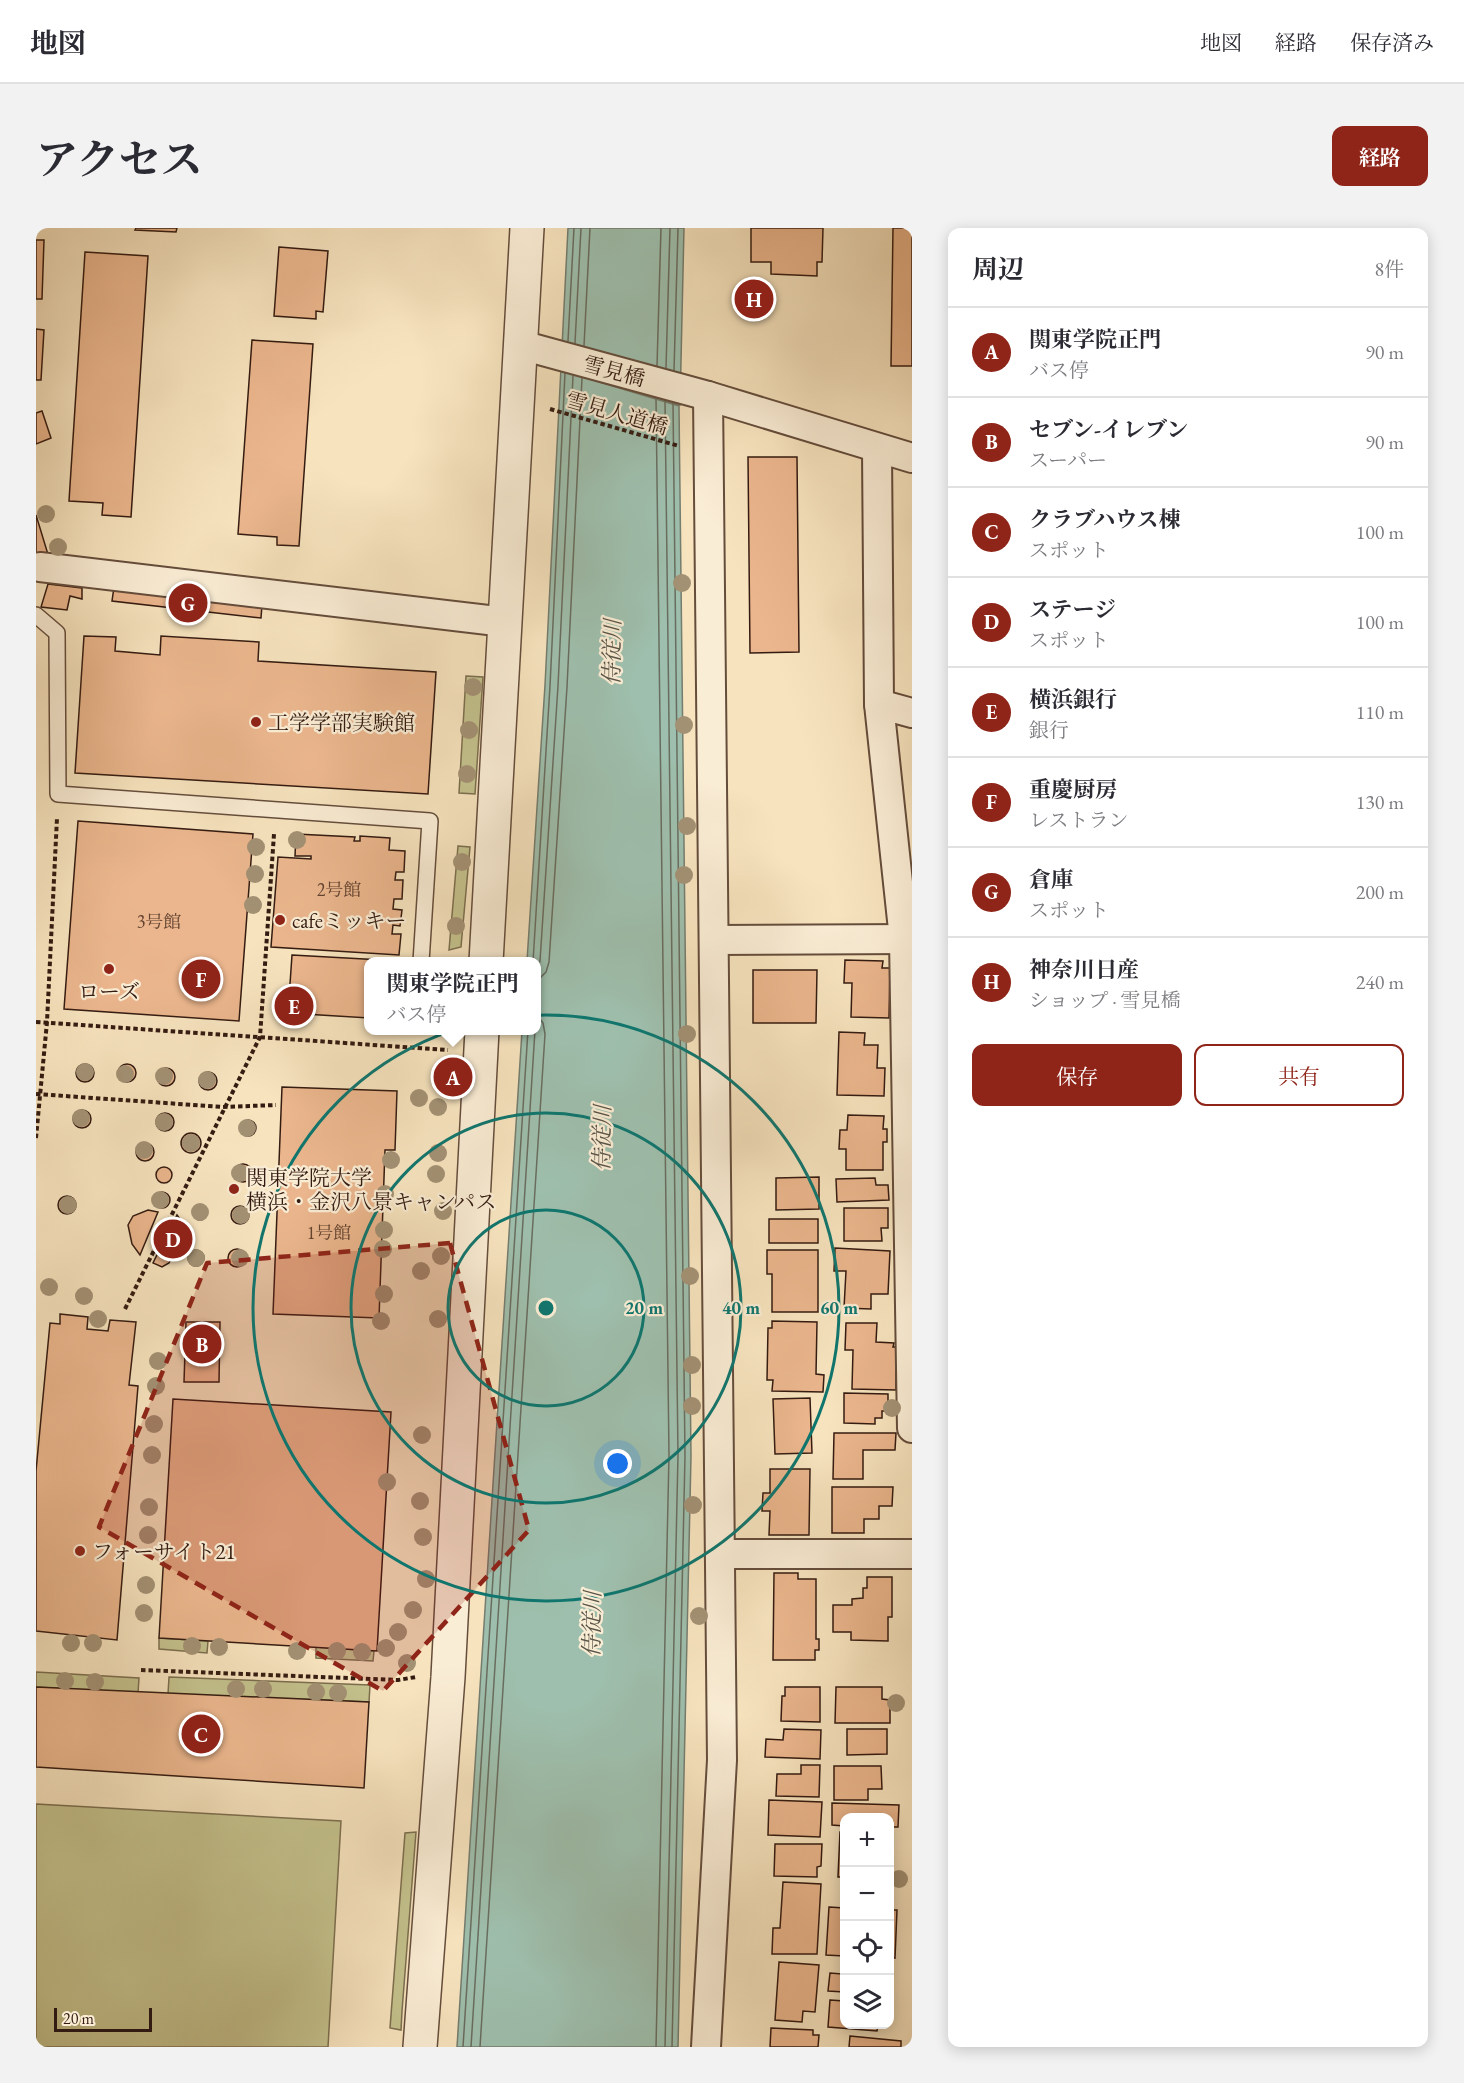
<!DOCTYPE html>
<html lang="ja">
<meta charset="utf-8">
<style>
body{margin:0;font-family:"EB Garamond","Noto Serif JP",serif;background:#f2f2f3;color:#2b2b33}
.controls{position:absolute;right:18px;bottom:18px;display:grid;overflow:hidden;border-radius:12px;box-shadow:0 3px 15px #0003}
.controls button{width:54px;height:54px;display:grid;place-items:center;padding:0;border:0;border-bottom:2px solid #e1e1e2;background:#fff;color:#2b2b33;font:30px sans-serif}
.scale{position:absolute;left:18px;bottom:15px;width:98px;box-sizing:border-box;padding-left:6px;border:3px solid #341b11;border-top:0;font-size:16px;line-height:21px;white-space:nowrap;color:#341b11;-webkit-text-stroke:4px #faedd5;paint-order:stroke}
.you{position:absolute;left:582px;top:1236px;width:21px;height:21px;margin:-15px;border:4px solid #fff;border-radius:50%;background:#1a73e8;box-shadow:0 0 0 9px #1a73e833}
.badge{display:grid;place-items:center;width:39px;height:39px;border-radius:50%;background:#8f2418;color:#fff;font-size:20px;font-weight:700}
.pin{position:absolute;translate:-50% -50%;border:3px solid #fff;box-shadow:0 2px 6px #0006}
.popup{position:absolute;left:328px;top:729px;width:177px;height:78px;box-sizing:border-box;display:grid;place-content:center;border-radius:12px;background:#fff;filter:drop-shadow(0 2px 4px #0005);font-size:20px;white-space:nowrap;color:#7c7c81}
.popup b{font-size:22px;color:#2b2b33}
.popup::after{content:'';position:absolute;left:50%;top:100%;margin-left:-12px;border:12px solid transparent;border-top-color:#fff}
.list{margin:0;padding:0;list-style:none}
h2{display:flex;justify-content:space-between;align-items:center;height:78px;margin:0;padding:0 24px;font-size:26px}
h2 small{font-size:20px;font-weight:400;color:#7c7c81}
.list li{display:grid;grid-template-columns:39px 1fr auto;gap:18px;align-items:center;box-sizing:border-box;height:90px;padding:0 24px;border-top:2px solid #e1e1e2}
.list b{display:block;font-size:22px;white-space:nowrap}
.list p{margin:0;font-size:20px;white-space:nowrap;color:#7c7c81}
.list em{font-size:20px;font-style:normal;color:#7c7c81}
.actions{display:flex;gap:12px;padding:18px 24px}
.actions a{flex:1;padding:14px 0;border:2px solid #8f2418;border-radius:12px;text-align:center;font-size:21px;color:#8f2418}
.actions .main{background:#8f2418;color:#fff}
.icon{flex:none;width:33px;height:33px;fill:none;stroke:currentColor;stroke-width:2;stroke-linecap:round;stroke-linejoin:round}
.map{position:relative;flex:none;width:876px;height:1819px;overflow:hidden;border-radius:12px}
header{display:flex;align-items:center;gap:36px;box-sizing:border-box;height:84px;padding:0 30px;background:#fff;border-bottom:2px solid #e1e1e2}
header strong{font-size:28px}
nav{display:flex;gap:33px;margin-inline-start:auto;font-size:21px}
.intro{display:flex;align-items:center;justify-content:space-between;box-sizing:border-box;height:144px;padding:0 36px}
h1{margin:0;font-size:42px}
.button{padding:15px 27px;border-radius:12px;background:#8f2418;color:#fff;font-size:21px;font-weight:700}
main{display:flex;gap:36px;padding:0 36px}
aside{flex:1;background:#fff;border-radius:12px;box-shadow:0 3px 15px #0003}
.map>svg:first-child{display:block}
.green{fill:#c4c28d;stroke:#7c6e4f;stroke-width:1.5}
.water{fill:#9ebfad;stroke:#747d6f;stroke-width:1.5}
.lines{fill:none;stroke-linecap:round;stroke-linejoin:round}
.shore{stroke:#696d5f;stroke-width:1.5}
.building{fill:#ebb68d;stroke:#341b11;stroke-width:1.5}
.service-casing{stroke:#654d3c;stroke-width:18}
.minor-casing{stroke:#654d3c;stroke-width:32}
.tertiary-casing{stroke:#654d3c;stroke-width:36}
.path{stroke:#341b11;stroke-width:4;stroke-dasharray:4.5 3;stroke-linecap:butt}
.service{stroke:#faedd5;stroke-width:15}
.minor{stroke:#faedd5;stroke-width:28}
.tertiary{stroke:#faedd5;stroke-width:33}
.tree{fill:#a39174}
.marked{fill:#8f2418;fill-opacity:0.2;stroke:#8f2418;stroke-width:4.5;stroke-dasharray:12 8;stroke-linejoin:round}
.ring{fill:none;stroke:#0f766e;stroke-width:3}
.poi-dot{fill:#8f2418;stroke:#faedd5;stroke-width:2}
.labels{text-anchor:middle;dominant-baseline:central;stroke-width:4.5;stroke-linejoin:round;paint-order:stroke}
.number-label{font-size:18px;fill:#624230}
.street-label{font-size:21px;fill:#341b11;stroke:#faedd5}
.poi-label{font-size:21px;fill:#341b11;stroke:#faedd5;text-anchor:start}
.water-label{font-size:22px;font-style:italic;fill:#595448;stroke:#faedd5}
.centre{fill:#0f766e;stroke:#faedd5;stroke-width:3}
.ring-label{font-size:18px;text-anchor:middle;font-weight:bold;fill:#0f766e;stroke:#faedd5;stroke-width:4.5;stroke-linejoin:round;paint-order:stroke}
</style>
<header>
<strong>地図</strong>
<nav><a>地図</a><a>経路</a><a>保存済み</a></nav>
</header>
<div class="intro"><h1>アクセス</h1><a class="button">経路</a></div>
<main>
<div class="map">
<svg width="876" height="1819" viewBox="0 0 876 1819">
<rect width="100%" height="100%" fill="#f7e4bf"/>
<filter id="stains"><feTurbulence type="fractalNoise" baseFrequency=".00333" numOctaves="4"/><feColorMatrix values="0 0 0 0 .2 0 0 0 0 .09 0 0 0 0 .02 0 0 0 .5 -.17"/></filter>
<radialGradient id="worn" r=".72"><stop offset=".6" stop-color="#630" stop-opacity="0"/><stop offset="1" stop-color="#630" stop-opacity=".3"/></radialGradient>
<g class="green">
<polygon points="430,448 447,449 439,566 423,565"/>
<polygon points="422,618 434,619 425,719 413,722"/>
<polygon points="123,1410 172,1413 171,1425 123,1421"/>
<polygon points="280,1419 338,1423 337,1433 280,1430"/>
<polygon points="0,1444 103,1450 102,1465 0,1459"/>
<polygon points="133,1449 334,1457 333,1474 132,1466"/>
<polygon points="0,1576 305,1593 292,1819 0,1819"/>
<polygon points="380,1604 366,1783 365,1802 354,1800 369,1605"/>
</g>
<polygon class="water" points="532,0 648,0 644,177 527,143 643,178 655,1228 642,1819 421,1819 486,803 501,802 501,734 491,733 509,457"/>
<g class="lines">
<g class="shore">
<polyline points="532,113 538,0"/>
<polyline points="539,115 545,0"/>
<polyline points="548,118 554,0"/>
<polyline points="621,138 625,0"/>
<polyline points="630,140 634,0"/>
<polyline points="638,143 642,0"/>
<polyline points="497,734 514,458 529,145"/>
<polyline points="501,741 504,733 522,458 537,148"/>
<polyline points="501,753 510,744 513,734 531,459 546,150"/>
<polyline points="427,1819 492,802"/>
<polyline points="435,1819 499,802"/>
<polyline points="444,1819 509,806 507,795 501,787"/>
<polyline points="620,1819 633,1227 620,170"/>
<polyline points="629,1819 642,1227 629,173"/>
<polyline points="636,1819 649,1228 637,175"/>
</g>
</g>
<g class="building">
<polygon points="100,0 141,0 140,4 99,2"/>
<polygon points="715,0 787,0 786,34 781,34 781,48 735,46 735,34 715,34"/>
<polygon points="857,0 876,0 876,138 855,138"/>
<polygon points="0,12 8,12 6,71 0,71"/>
<polygon points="243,19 292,23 287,84 280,83 280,91 238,88"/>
<polygon points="49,24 112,28 95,289 66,287 67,275 33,273"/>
<polygon points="0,101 8,102 5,152 0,152"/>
<polygon points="216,112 277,116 263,318 241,317 241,309 202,306"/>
<polygon points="6,183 15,210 0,216 0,185"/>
<polygon points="712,229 761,229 763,424 714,425"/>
<polygon points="0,287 14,333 0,331"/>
<polygon points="12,356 46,360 46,371 34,368 31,382 5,379"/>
<polygon points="78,359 226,377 225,390 76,373"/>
<polygon points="48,408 80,409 79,423 124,427 125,408 223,414 222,433 400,444 392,566 39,545"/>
<polygon points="42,593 217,606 203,793 28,781"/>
<polygon points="260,606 319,609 318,613 324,613 324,608 354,610 353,622 369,623 368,644 360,644 359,652 367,652 366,671 358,671 357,681 366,682 364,698 357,697 356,706 365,706 363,727 235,719 242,629 275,631 275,628 259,628"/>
<polygon points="256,727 364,733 364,734 333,734 333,790 252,785"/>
<polygon points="809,732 847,733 846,740 854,740 853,790 815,789 816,755 808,755"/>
<polygon points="717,742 781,742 780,795 717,795"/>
<polygon points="803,804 829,805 828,817 842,817 841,840 849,840 848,868 801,867"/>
<circle cx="49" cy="845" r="9"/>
<circle cx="91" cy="845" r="9"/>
<circle cx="130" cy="849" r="9"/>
<circle cx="172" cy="853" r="9"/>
<polygon points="246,859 361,863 359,922 349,922 343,1090 237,1086"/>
<circle cx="46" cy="891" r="9"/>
<circle cx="129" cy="894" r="9"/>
<polygon points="812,887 848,888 847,901 851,901 851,914 847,914 847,942 810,942 810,921 803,921 804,902 811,902"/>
<circle cx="212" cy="900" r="8"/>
<circle cx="155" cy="915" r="10"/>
<circle cx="109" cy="924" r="9"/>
<circle cx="207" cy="945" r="9"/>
<circle cx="128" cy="947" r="8"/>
<polygon points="783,949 783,981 740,982 740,950"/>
<polygon points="839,950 840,957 852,957 853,972 801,974 800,951"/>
<circle cx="126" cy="972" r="8"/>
<circle cx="31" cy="977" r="9"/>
<circle cx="164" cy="985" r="7"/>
<circle cx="204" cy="987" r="9"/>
<polygon points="808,980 852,980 852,1000 845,1000 846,1013 808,1013"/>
<polygon points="112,982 122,984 104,1027 96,1016 92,997 97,988"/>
<polygon points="141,987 148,997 147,1005 133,1035 126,1039 117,1035"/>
<rect x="733" y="991" width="49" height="24"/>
<polygon points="799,1020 854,1023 852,1066 835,1066 835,1081 808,1080 810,1043 798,1043"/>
<circle cx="201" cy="1030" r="9"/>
<circle cx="160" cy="1030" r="8"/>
<polygon points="731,1022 782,1022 782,1084 736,1084 736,1046 731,1046"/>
<polygon points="24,1086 52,1089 51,1101 72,1103 74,1092 100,1094 93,1157 102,1158 81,1412 0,1403 0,1243 14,1095 24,1096"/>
<polygon points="736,1093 781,1094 780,1146 788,1147 787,1164 736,1163 737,1152 731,1152 732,1100 736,1100"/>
<polygon points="150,1094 184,1094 183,1154 148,1154"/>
<polygon points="810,1095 841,1095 840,1114 858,1115 857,1119 860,1119 860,1162 816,1161 817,1122 809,1122"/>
<polygon points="808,1165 852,1166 852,1183 846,1183 846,1190 839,1190 839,1196 808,1195"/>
<polygon points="774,1170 776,1225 739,1226 737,1171"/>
<polygon points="137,1171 355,1184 341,1423 123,1410"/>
<polygon points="798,1205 860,1205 859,1222 827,1222 827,1251 797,1251"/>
<polygon points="734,1241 774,1241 773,1307 733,1307 734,1283 726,1283 727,1265 734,1265"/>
<polygon points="796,1259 857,1259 856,1278 843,1278 843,1291 828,1291 828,1305 796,1305"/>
<polygon points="738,1345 762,1345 762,1351 780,1351 780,1411 783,1411 783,1422 779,1422 779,1432 737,1432"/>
<polygon points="831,1349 856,1349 856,1389 852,1389 852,1413 815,1412 815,1404 797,1404 797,1377 816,1377 816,1371 827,1370 827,1360 831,1360"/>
<polygon points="0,1459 333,1474 328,1560 0,1539"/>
<polygon points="749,1459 784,1459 784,1494 745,1493 746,1468 749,1468"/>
<polygon points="800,1459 846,1459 846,1471 854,1472 854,1495 799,1495"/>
<polygon points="748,1501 785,1502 784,1531 729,1529 730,1511 747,1512"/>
<polygon points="811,1501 851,1501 851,1526 811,1527"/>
<polygon points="765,1537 784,1537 783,1569 740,1568 741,1546 765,1546"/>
<polygon points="798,1538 845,1538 846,1561 832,1561 832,1572 798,1572"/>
<polygon points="733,1572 786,1574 784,1609 732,1607"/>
<polygon points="796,1575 863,1577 862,1599 854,1599 854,1590 808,1590 808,1598 796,1597"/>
<polygon points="804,1604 808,1604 808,1649 802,1649"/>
<polygon points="739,1616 786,1616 785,1638 781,1639 781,1649 738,1648"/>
<polygon points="747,1654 785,1656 781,1726 736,1726 737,1700 744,1700"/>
<polygon points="793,1679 808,1680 808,1728 790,1727"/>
<polygon points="854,1682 861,1682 859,1730 854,1729"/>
<polygon points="743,1734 783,1737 779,1784 767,1783 766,1794 739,1792"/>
<polygon points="807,1737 808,1764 792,1763 794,1745 806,1746"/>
<polygon points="794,1772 808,1773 808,1796 842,1796 841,1803 792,1799"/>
<polygon points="735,1800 777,1802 777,1807 783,1807 782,1819 734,1819"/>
<polygon points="814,1808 865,1813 865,1819 813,1819"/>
</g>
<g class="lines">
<defs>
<polyline id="service" points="0,387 21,405 22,566 394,593 385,734"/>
<g id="minor">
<polyline points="485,117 672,168 876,230"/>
<polyline points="841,221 843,476 868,711 876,1200"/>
<polyline points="4,339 469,394"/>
<polyline points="843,476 876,485"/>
<polyline points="678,712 876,711"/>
<polyline points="684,1326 876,1326"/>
<polyline points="670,1819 686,1532 672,168"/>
</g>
<g id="tertiary">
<polyline points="450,734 491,0"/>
<polyline points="384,1819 412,1449 446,802"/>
</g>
</defs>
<use href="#service" class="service-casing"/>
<use href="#minor" class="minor-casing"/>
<use href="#tertiary" class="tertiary-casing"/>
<g class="path">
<polyline points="514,181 643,218"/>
<polyline points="0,794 412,822"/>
<polyline points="0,866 187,879 240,877"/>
<polyline points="0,910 11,794 21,590"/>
<polyline points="89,1081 224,809 238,606"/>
<polyline points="105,1442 362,1452 380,1449"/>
</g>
<use href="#service" class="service"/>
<use href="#minor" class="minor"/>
<use href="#tertiary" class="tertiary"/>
</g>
<g class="tree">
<circle cx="10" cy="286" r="9"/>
<circle cx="22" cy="319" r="9"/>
<circle cx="646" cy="355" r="9"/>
<circle cx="437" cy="459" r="9"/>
<circle cx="648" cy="497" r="9"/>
<circle cx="433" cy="502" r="9"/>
<circle cx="431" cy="546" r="9"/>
<circle cx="651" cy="598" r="9"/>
<circle cx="261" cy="612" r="9"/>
<circle cx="220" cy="619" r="9"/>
<circle cx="426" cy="634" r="9"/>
<circle cx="219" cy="646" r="9"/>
<circle cx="648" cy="647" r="9"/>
<circle cx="217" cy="677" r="9"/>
<circle cx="420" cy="698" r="9"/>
<circle cx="651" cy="806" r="9"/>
<circle cx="49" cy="844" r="9"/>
<circle cx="89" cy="846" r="9"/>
<circle cx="128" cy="848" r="9"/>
<circle cx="171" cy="852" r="9"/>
<circle cx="383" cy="870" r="9"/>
<circle cx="402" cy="879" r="9"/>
<circle cx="45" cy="890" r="9"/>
<circle cx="128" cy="894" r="9"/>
<circle cx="211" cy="900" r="9"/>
<circle cx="155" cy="915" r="9"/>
<circle cx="108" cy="922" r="9"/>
<circle cx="402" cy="925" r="9"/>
<circle cx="355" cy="932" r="9"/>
<circle cx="204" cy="945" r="9"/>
<circle cx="400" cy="946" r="9"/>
<circle cx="349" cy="966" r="9"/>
<circle cx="124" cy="972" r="9"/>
<circle cx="32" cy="977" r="9"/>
<circle cx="407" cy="983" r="9"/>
<circle cx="164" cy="984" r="9"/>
<circle cx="205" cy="987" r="9"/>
<circle cx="348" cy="1002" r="9"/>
<circle cx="347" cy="1021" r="9"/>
<circle cx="405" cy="1028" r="9"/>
<circle cx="160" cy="1030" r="9"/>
<circle cx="204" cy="1030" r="9"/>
<circle cx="385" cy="1043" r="9"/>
<circle cx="654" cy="1048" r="9"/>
<circle cx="13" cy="1059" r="9"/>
<circle cx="348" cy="1066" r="9"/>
<circle cx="48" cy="1068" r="9"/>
<circle cx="62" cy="1091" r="9"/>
<circle cx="402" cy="1091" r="9"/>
<circle cx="345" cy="1093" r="9"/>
<circle cx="122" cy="1133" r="9"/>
<circle cx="656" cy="1137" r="9"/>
<circle cx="120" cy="1158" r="9"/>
<circle cx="656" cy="1178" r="9"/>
<circle cx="856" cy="1180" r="9"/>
<circle cx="118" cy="1196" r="9"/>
<circle cx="386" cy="1207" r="9"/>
<circle cx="116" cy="1227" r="9"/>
<circle cx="351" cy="1254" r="9"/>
<circle cx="384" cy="1273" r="9"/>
<circle cx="657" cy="1277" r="9"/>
<circle cx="113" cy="1279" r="9"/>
<circle cx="112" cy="1307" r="9"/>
<circle cx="387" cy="1309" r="9"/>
<circle cx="390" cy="1351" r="9"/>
<circle cx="110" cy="1357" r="9"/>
<circle cx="377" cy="1382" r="9"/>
<circle cx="108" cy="1385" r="9"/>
<circle cx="663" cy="1388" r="9"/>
<circle cx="362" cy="1404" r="9"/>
<circle cx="35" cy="1415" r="9"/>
<circle cx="57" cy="1415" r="9"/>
<circle cx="156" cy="1418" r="9"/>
<circle cx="183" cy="1419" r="9"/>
<circle cx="350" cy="1420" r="9"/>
<circle cx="261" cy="1423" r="9"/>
<circle cx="301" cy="1423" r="9"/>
<circle cx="326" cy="1424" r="9"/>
<circle cx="371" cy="1435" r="9"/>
<circle cx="29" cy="1453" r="9"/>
<circle cx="59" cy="1454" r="9"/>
<circle cx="200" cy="1461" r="9"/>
<circle cx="227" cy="1461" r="9"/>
<circle cx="280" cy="1464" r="9"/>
<circle cx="302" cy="1465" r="9"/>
<circle cx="860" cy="1475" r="9"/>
<circle cx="863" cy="1651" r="9"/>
</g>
<path class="marked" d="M414 1015 493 1302 347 1463 63 1299 171 1035Z"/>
<g class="ring">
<circle cx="510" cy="1080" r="98"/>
<circle cx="510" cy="1080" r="195"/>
<circle cx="510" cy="1080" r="293"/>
</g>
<g class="poi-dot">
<circle cx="220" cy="494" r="6"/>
<circle cx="244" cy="692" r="6"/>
<circle cx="73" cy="741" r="6"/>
<circle cx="198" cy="961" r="6"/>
<circle cx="44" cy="1323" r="6"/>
</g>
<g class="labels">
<g class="number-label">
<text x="303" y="661">2号館</text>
<text x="123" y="693">3号館</text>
<text x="293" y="1004">1号館</text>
</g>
<g class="street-label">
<text transform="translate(578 143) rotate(15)">雪見橋</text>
<text transform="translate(581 185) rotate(16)">雪見人道橋</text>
</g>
<g class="poi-label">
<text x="232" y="494">工学学部実験館</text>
<text x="256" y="692">cafeミッキー</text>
<text x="73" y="763" text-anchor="middle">ローズ</text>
<text x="210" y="949">関東学院大学<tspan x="210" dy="24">横浜・金沢八景キャンパス</tspan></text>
<text x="56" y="1323">フォーサイト21</text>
</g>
<g class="water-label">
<text transform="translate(576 424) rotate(-89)">侍従川</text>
<text transform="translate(566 910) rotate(-89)">侍従川</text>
<text transform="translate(556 1396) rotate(-89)">侍従川</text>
</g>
</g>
<circle cx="510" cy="1080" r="9" class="centre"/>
<g class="ring-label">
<text x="608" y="1086">20 m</text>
<text x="705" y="1086">40 m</text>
<text x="803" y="1086">60 m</text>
</g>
<rect width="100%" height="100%" filter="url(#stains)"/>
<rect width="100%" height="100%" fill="url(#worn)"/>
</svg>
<div class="controls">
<button>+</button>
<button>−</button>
<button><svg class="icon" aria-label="locate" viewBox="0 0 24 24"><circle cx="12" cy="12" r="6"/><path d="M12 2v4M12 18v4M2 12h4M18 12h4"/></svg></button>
<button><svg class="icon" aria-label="layers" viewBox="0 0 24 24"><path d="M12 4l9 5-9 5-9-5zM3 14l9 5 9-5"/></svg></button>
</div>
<div class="scale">20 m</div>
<div class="you"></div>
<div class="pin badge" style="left:417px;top:849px">A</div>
<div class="popup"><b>関東学院正門</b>バス停</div>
<div class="pin badge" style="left:166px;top:1116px">B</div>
<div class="pin badge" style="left:165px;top:1506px">C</div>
<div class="pin badge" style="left:137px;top:1011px">D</div>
<div class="pin badge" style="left:258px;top:778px">E</div>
<div class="pin badge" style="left:165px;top:751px">F</div>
<div class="pin badge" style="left:152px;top:375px">G</div>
<div class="pin badge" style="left:718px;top:71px">H</div>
</div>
<aside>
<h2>周辺<small>8件</small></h2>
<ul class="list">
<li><span class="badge">A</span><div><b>関東学院正門</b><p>バス停</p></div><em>90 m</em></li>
<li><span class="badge">B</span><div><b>セブン-イレブン</b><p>スーパー</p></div><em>90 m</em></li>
<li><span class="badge">C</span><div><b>クラブハウス棟</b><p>スポット</p></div><em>100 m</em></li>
<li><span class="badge">D</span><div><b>ステージ</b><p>スポット</p></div><em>100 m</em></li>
<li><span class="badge">E</span><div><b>横浜銀行</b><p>銀行</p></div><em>110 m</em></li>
<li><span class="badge">F</span><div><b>重慶厨房</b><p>レストラン</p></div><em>130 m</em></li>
<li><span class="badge">G</span><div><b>倉庫</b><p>スポット</p></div><em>200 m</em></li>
<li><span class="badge">H</span><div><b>神奈川日産</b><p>ショップ · 雪見橋</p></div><em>240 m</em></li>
</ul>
<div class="actions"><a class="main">保存</a><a>共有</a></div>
</aside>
</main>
